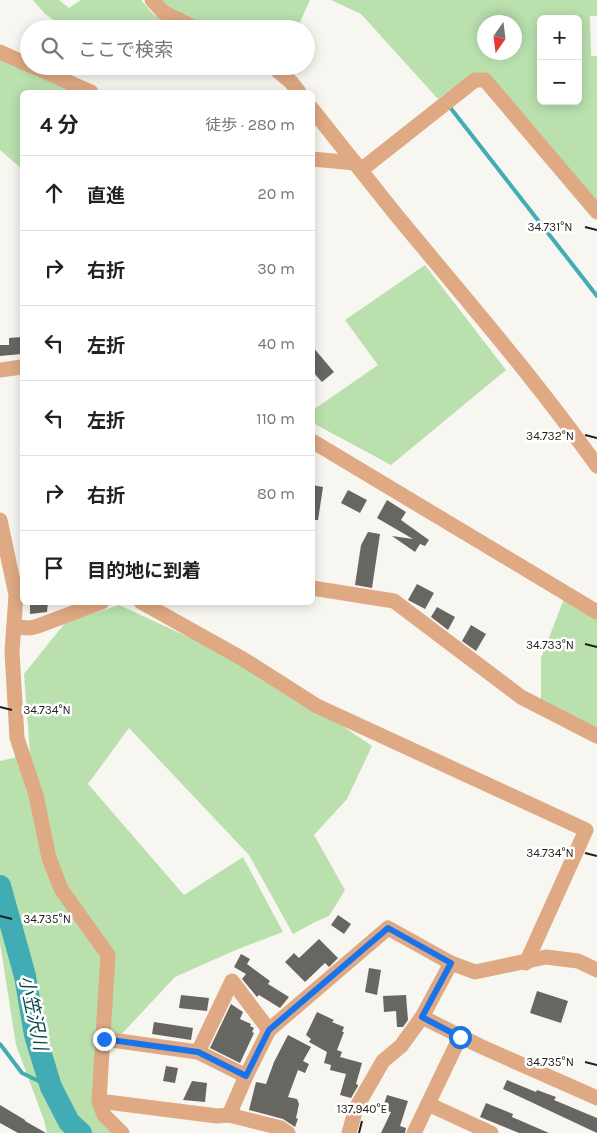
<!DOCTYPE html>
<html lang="ja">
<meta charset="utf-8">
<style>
body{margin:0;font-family:Karla,"Noto Sans JP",sans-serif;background:#f6f6f6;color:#222}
.controls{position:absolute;right:15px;top:15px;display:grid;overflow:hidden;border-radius:8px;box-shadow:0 2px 12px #0003}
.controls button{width:45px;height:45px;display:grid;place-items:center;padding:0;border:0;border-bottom:1px solid #e0e0e0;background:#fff;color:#222;font:25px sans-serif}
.compass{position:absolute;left:477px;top:15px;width:45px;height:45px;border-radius:50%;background:#fff;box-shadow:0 2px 12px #0003;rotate:194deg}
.stop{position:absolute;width:15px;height:15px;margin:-11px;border:4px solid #1a73e8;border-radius:50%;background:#fff}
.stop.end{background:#1a73e8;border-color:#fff;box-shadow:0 1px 5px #0008}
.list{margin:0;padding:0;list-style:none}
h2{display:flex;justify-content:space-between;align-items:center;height:65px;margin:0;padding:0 20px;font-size:21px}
h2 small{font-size:16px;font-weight:400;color:#767676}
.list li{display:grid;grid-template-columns:32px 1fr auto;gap:15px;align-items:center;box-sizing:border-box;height:75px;padding:0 20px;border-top:1px solid #e0e0e0}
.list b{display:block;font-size:19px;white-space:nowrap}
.list em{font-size:16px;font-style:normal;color:#767676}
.icon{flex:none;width:28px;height:28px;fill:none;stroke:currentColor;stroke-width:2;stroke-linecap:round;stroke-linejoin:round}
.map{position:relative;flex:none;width:597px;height:1133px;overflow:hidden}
.search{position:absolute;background:#fff;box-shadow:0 2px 12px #0003;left:20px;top:20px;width:295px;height:55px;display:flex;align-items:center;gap:12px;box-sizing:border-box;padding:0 18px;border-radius:28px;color:#767676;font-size:19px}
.panel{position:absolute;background:#fff;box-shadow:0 2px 12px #0003;left:20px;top:90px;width:295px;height:515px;border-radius:8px}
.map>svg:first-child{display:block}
.green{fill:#bae0ae;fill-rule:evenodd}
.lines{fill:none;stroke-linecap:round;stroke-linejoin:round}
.stream{stroke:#41acb3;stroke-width:4}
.river{stroke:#41acb3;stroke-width:22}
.building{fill:#686660}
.minor{stroke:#dea983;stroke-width:15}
.route{stroke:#1a73e8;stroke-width:6}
.ticks{fill:none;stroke:#201f1d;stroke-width:2}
.labels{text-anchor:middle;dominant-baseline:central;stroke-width:5;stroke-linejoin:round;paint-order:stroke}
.water-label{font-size:19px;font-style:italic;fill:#0c4c50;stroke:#fff}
.ticks-label{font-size:12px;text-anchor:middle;fill:#201f1d;stroke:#fff;stroke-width:5;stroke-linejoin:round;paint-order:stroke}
</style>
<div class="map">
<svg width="597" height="1133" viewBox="0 0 597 1133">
<rect width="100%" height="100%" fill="#f8f6f0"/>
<g class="green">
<polygon points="33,0 59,0 69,8 81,0 141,0 154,15 178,29 68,29 45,14"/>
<polygon points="160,0 310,0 297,29 214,29 162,4"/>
<path d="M331 0H597V16H590L591 56H597V212L485 80 458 84 438 99 361 14ZM541 19H578V101H541ZM484 22H514V52H484Z"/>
<polygon points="0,59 77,92 22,92 22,169 0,150"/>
<polygon points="425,265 506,370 391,465 313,423 313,410 378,365 345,320"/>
<polygon points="566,594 597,616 597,731 541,702 541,658"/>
<polygon points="119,605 264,672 372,746 347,799 314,835 345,890 329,916 315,922 293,934 249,855 129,728 88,784 184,895 243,857 283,932 238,949 175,977 103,1054 104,1115 112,1133 47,1133 44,1120 16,1045 0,943 0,761 30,754 24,674 65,623"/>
</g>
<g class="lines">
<g class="stream">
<polyline points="449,106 597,296"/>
<polyline points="0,1044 22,1073 51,1087"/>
</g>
<polyline class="river" points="0,886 25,976 35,1035 51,1087 69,1122 81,1133"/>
</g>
<g class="building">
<polygon points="22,337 22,354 0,356 0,345 9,345 9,338"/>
<polygon points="312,346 334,372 322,382 312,371"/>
<polygon points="312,485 323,487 318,520 312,520"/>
<polygon points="348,490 367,500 360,513 341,503"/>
<polygon points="387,500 406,512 401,520 429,540 425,546 420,544 415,552 392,536 413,539 377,518"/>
<polygon points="368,532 380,534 372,588 355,585 361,545"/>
<polygon points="417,584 434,593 425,609 408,600"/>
<polygon points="30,602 48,602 47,612 30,614"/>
<polygon points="437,607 455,617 448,630 431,617"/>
<polygon points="471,625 486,634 476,651 462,641"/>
<polygon points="338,915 351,924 344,934 331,925"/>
<polygon points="319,939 338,958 329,967 325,963 305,982 285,962 294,953 299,958"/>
<polygon points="241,954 250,959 247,964 270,981 268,984 289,997 280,1008 259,995 257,997 242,979 246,974 234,967"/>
<polygon points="369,968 381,970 377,995 365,992"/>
<polygon points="537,991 568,1001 561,1023 530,1013"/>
<polygon points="181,995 209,998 207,1011 179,1008"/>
<polygon points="406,995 408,1020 403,1027 397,1027 396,1011 384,1012 383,996"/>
<polygon points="231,1004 243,1012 240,1019 251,1024 250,1026 254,1028 252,1032 254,1033 240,1063 210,1048"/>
<polygon points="317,1012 334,1020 332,1022 344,1027 342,1032 344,1032 337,1050 342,1052 340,1057 362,1063 356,1084 358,1085 358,1086 351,1098 340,1095 346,1074 330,1070 331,1065 324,1063 327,1052 309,1042 311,1039 306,1035"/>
<polygon points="154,1022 193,1028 191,1040 152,1034"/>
<polygon points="288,1035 311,1047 303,1061 309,1064 305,1073 298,1070 288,1097 297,1099 299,1104 296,1118 298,1119 295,1127 283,1119 249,1110 256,1082 266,1084 274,1062"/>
<polygon points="166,1066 178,1068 175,1083 163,1081"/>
<polygon points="507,1080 536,1092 537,1090 556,1097 554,1100 597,1118 597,1133 503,1089"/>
<polygon points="192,1081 207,1083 205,1102 183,1100"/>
<polygon points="387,1095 408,1101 400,1126 406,1128 405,1133 381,1133 391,1112 382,1110"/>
<polygon points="486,1103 513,1114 512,1117 549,1133 519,1133 480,1117"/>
<polygon points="0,1105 25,1120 25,1121 46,1133 18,1133 0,1123"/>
</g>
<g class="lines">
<g class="minor">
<polyline points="152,0 163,12 197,29"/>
<polyline points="0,52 29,65"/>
<polyline points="32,66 91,92"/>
<polyline points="272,66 291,82 299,92"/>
<path d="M312 109C339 143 366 177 393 211 462 295 534 377 597 466"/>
<polyline points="312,159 355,163"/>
<polyline points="361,170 475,80 485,80 597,212"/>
<polyline points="0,370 22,367"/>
<polyline points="312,441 597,612"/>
<polyline points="0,520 16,595 12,652 17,738 36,795 49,858 61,889 108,955 99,1101 104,1115 122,1133"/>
<polyline points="312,588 394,601 521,697 597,736"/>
<polyline points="141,602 243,659 317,706 586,830 526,963"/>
<polyline points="14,627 30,628 38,626 102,602"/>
<polyline points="422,1017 480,1046 597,1098"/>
<polyline points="104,1039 198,1052 246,1076"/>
<polyline points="198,1052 232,981 269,1030"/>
<polyline points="99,1101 217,1116 229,1115 281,1128 288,1133"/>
<polyline points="428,1104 491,1133"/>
<polyline points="229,1115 246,1076 269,1030 388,928 451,963 475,972 546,957 578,961 597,970"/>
<polyline points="349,1133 356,1108 383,1061 401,1046 422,1017 451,963"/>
<polyline points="414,1133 460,1037"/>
</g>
</g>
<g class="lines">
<polyline class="route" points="104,1039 198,1052 246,1076 269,1030 388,928 451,963 422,1017 460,1037"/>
</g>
<path class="ticks" d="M585 227 597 230M585 435 597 438M585 644 597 647M0 707 12 710M585 853 597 856M0 916 12 919M585 1062 597 1065M359 1133 362 1121"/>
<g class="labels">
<g class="water-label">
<text transform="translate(33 1013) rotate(78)">小笠沢川</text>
</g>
</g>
<g class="ticks-label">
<text x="550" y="231">34.731°N</text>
<text x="550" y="440">34.732°N</text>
<text x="550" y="649">34.733°N</text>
<text x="47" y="714">34.734°N</text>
<text x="550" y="857">34.734°N</text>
<text x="47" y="923">34.735°N</text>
<text x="550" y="1066">34.735°N</text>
<text x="362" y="1113">137.940°E</text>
</g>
</svg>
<div class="controls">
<button>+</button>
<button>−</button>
</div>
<svg class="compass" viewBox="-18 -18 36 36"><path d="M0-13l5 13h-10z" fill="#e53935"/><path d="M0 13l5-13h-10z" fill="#767676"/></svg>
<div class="stop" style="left:460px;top:1037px"></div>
<div class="stop end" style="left:104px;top:1039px"></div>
<div class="search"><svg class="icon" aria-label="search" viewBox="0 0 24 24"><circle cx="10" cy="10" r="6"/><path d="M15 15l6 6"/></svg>ここで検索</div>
<section class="panel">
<h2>4 分<small>徒歩 · 280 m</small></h2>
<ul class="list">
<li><svg class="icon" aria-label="ahead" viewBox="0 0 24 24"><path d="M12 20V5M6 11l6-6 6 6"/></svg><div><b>直進</b></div><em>20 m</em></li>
<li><svg class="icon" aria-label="right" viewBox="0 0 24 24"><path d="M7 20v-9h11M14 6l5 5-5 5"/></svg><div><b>右折</b></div><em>30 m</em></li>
<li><svg class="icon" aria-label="left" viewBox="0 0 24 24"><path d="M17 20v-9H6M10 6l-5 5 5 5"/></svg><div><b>左折</b></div><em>40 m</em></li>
<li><svg class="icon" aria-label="left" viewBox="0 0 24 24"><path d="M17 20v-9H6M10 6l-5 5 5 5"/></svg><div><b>左折</b></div><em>110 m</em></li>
<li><svg class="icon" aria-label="right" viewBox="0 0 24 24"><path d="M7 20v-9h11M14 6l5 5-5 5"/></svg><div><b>右折</b></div><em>80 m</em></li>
<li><svg class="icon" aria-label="arrive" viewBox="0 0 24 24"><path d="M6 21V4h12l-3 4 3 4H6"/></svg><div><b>目的地に到着</b></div></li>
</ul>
</section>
</div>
